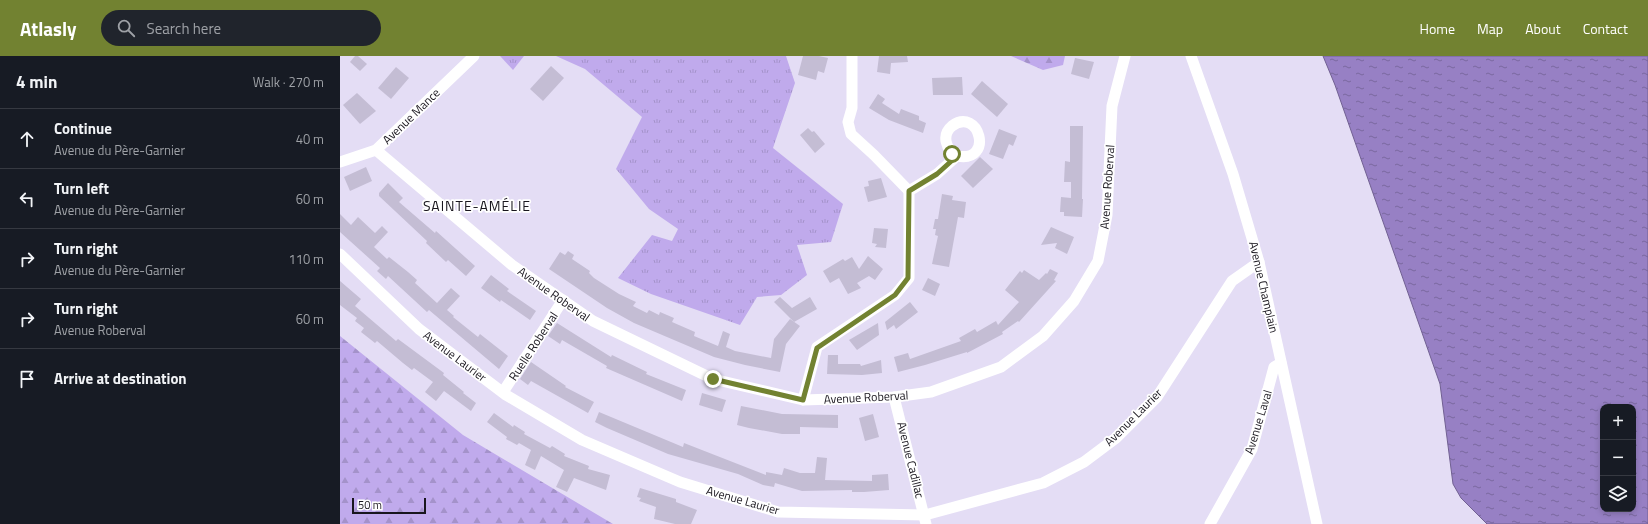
<!DOCTYPE html>
<meta charset="utf-8">
<style>
body{margin:0;font-family:"Titillium Web",sans-serif;background:#20242c;color:#f1f3f6}
.controls{position:absolute;right:12px;bottom:12px;display:grid;overflow:hidden;border-radius:8px;box-shadow:0 2px 6px #0003}
.controls button{width:36px;height:36px;display:grid;place-items:center;padding:0;border:0;border-bottom:1px solid #363941;background:#171b24;color:#f1f3f6;font:20px sans-serif}
.scale{position:absolute;left:12px;bottom:10px;width:74px;box-sizing:border-box;padding-left:4px;border:2px solid #19161e;border-top:0;font-size:11px;line-height:14px;white-space:nowrap;color:#19161e;-webkit-text-stroke:3px #fff;paint-order:stroke}
.stop{position:absolute;width:12px;height:12px;margin:-9px;border:3px solid #728231;border-radius:50%;background:#fff}
.stop.end{background:#728231;border-color:#fff;box-shadow:0 1px 4px #0008}
.list{margin:0;padding:0;list-style:none}
h2{display:flex;justify-content:space-between;align-items:center;height:52px;margin:0;padding:0 16px;font-size:17px}
h2 small{font-size:13px;font-weight:400;color:#9ea1a6}
.list li{display:grid;grid-template-columns:26px 1fr auto;gap:12px;align-items:center;box-sizing:border-box;height:60px;padding:0 16px;border-top:1px solid #363941}
.list b{display:block;font-size:15px;white-space:nowrap}
.list p{margin:0;font-size:13px;white-space:nowrap;color:#9ea1a6}
.list em{font-size:13px;font-style:normal;color:#9ea1a6}
.icon{flex:none;width:22px;height:22px;fill:none;stroke:currentColor;stroke-width:2;stroke-linecap:round;stroke-linejoin:round}
.map{position:relative;flex:none;width:1308px;height:468px;overflow:hidden}
header{display:flex;align-items:center;gap:24px;box-sizing:border-box;height:56px;padding:0 20px;background:#728231;color:#fff}
header strong{font-size:19px}
nav{display:flex;gap:22px;margin-inline-start:auto;font-size:14px}
.search{width:280px;height:36px;background:#20242c;display:flex;align-items:center;gap:10px;box-sizing:border-box;padding:0 14px;border-radius:22px;color:#9ea1a6;font-size:15px}
main{display:flex}
aside{flex:1;background:#171b24}
.map>svg:first-child{display:block}
.forest{fill:url(#forest-firs)}
.park{fill:url(#park-tufts)}
.water{fill:url(#water-ripples);stroke:#716092;fill-rule:evenodd}
.building{fill:#c4bdd4}
.lines{fill:none;stroke-linecap:round;stroke-linejoin:round}
.minor{stroke:#fff;stroke-width:11}
.route{stroke:#728231;stroke-width:5}
.labels{text-anchor:middle;dominant-baseline:central;stroke-width:3.5;stroke-linejoin:round;paint-order:stroke}
.street-label{font-size:12px;fill:#19161e;stroke:#fff}
.quarter-label{font-size:14px;letter-spacing:1px;fill:#19161e;stroke:#fff}
</style>
<header>
<strong>Atlasly</strong>
<div class="search"><svg class="icon" aria-label="search" viewBox="0 0 24 24"><circle cx="10" cy="10" r="6"/><path d="M15 15l6 6"/></svg>Search here</div>
<nav><a>Home</a><a>Map</a><a>About</a><a>Contact</a></nav>
</header>
<main>
<aside>
<h2>4 min<small>Walk · 270 m</small></h2>
<ul class="list">
<li><svg class="icon" aria-label="ahead" viewBox="0 0 24 24"><path d="M12 20V5M6 11l6-6 6 6"/></svg><div><b>Continue</b><p>Avenue du Père-Garnier</p></div><em>40 m</em></li>
<li><svg class="icon" aria-label="left" viewBox="0 0 24 24"><path d="M17 20v-9H6M10 6l-5 5 5 5"/></svg><div><b>Turn left</b><p>Avenue du Père-Garnier</p></div><em>60 m</em></li>
<li><svg class="icon" aria-label="right" viewBox="0 0 24 24"><path d="M7 20v-9h11M14 6l5 5-5 5"/></svg><div><b>Turn right</b><p>Avenue du Père-Garnier</p></div><em>110 m</em></li>
<li><svg class="icon" aria-label="right" viewBox="0 0 24 24"><path d="M7 20v-9h11M14 6l5 5-5 5"/></svg><div><b>Turn right</b><p>Avenue Roberval</p></div><em>60 m</em></li>
<li><svg class="icon" aria-label="arrive" viewBox="0 0 24 24"><path d="M6 21V4h12l-3 4 3 4H6"/></svg><div><b>Arrive at destination</b></div></li>
</ul>
</aside>
<div class="map">
<svg width="1308" height="468" viewBox="0 0 1308 468">
<defs>
<pattern id="forest-firs" width="22" height="20" patternUnits="userSpaceOnUse"><rect width="22" height="20" fill="#c0aaec"/><path d="M5 1l3.5 6h-7zM16 11l3.5 6h-7z" fill="#a492ca"/></pattern>
<pattern id="park-tufts" width="24" height="20" patternUnits="userSpaceOnUse"><rect width="24" height="20" fill="#c0aaec"/><path d="M3 7l-1-3M5 7V3M7 7l1-3M15 17l-1-3M17 17v-4M19 17l1-3" fill="none" stroke="#a492ca"/></pattern>
<pattern id="water-ripples" width="26" height="14" patternUnits="userSpaceOnUse"><rect width="26" height="14" fill="#9780c4"/><path d="M2 4q2-2 4 0t4 0M15 11q2-2 4 0t4 0" fill="none" stroke="#7a689f"/></pattern>
</defs>
<rect width="100%" height="100%" fill="#e4ddf5"/>
<g class="forest">
<polygon points="671,0 725,0 723,9 703,14"/>
<polygon points="0,280 123,379 273,468 0,468"/>
</g>
<g class="park">
<polygon points="160,0 184,0 173,14"/>
<polygon points="216,0 446,0 455,27 433,92 503,148 491,186 457,189 467,219 441,239 417,241 400,269 311,238 278,222 312,179 332,185 338,173 309,153 276,113 302,61 245,13"/>
</g>
<path class="water" d="M983 0H1308V468H1147L1121 442 1113 428 1100 328 995 29ZM1263 351H1293V453H1263Z"/>
<g class="building">
<polygon points="15,0 18,0 27,8 20,15 10,6"/>
<polygon points="463,0 479,0 488,2 484,17 478,15 476,24 458,19"/>
<polygon points="539,0 567,0 568,6 551,7 550,18 537,16"/>
<polygon points="735,2 754,6 749,23 731,18"/>
<polygon points="211,10 224,22 203,45 190,33"/>
<polygon points="56,11 69,22 51,43 38,32"/>
<polygon points="622,21 623,39 593,39 592,22"/>
<polygon points="642,25 668,48 657,61 631,38"/>
<polygon points="17,37 36,55 20,68 3,49"/>
<polygon points="538,38 545,43 542,47 559,58 561,53 579,60 579,64 586,67 583,77 549,64 529,52"/>
<polygon points="730,70 743,70 742,143 743,143 742,161 724,160 724,156 720,156 721,141 731,142 731,126 724,126 725,105 730,106"/>
<polygon points="468,72 472,76 474,75 485,88 475,97 460,79"/>
<polygon points="659,73 677,80 673,90 669,88 663,103 649,98"/>
<polygon points="640,101 653,113 633,132 621,120"/>
<polygon points="26,111 32,125 10,135 4,121"/>
<polygon points="541,122 547,141 528,146 524,131 529,130 528,125"/>
<polygon points="48,127 63,142 59,146 95,177 96,175 135,210 126,220 108,204 106,206 86,187 87,185 39,140 39,137"/>
<polygon points="602,138 613,140 612,144 626,146 624,162 618,161 609,211 592,208 598,180 595,179 596,173 593,173 595,163 598,163"/>
<polygon points="0,158 11,169 18,161 35,177 42,170 48,176 34,191 47,203 49,201 68,216 77,224 75,227 97,247 111,232 120,240 107,254 114,260 113,261 138,281 140,278 168,300 159,313 89,254 87,256 48,220 46,223 37,215 40,212 0,176"/>
<polygon points="711,171 734,181 727,198 715,192 717,187 701,189"/>
<polygon points="534,172 548,173 546,192 535,191 537,188 532,187"/>
<polygon points="228,195 234,199 232,203 250,215 249,217 254,222 279,238 296,246 293,250 307,257 309,254 319,259 320,256 334,262 332,266 355,276 354,280 378,290 383,275 390,278 386,291 395,295 431,302 434,283 450,263 460,270 446,288 440,316 405,309 374,301 294,267 267,252 209,213 220,196 225,199"/>
<polygon points="528,200 543,213 535,224 529,220 517,227 521,232 508,238 499,222 490,227 483,215 503,203 505,205 512,201 519,213"/>
<polygon points="710,213 718,217 714,224 716,225 679,266 678,265 662,276 663,278 627,297 627,296 585,309 558,316 554,301 568,297 570,303 621,285 619,282 635,273 637,276 656,265 658,269 679,246 665,234 680,215 682,217 684,214 699,224 706,217 707,218"/>
<polygon points="151,219 169,233 167,235 196,255 190,264 161,244 160,246 141,232"/>
<polygon points="588,222 600,228 595,240 582,234"/>
<polygon points="0,225 21,243 15,250 56,285 58,283 104,317 103,319 124,336 123,337 136,347 131,355 104,335 96,345 85,336 93,326 74,312 72,314 63,307 37,285 35,287 21,276 24,272 15,265 17,262 0,249"/>
<polygon points="440,241 452,252 470,241 477,253 454,266 434,246"/>
<polygon points="570,246 578,256 556,273 554,269 547,274 545,266"/>
<polygon points="217,267 271,301 272,299 307,316 306,318 346,334 342,345 266,312 267,310 222,284 220,288 208,280"/>
<polygon points="538,267 539,279 517,294 509,284"/>
<polygon points="488,299 498,299 498,308 520,308 521,310 541,304 542,317 522,319 487,318"/>
<polygon points="191,306 226,330 225,331 254,346 248,357 191,325 188,329 180,323"/>
<polygon points="362,337 386,344 382,356 359,349"/>
<polygon points="401,350 442,358 498,359 498,372 460,371 460,378 442,378 409,372 397,369"/>
<polygon points="259,356 343,391 344,387 426,419 426,416 442,419 444,412 460,417 475,417 477,401 487,402 485,424 532,425 532,419 548,418 549,434 524,436 512,436 512,434 462,435 435,427 434,431 423,429 398,418 328,398 267,372 255,366"/>
<polygon points="154,357 173,371 174,369 185,376 184,378 210,392 212,390 225,398 224,400 249,410 248,413 270,419 266,434 234,422 227,436 216,431 224,414 201,400 195,414 185,409 191,394 179,387 177,389 166,383 167,381 147,366"/>
<polygon points="533,358 539,381 525,385 519,362"/>
<polygon points="300,432 336,443 336,446 357,454 351,468 335,468 314,463 316,451 299,445 301,442 297,441"/>
</g>
<g class="lines">
<g class="minor">
<polyline points="512,0 512,52 508,66 511,78 534,99 569,135"/>
<polyline points="851,0 893,118 919,206 977,468"/>
<polyline points="36,94 172,209 253,265 373,323 463,344 554,341 591,336 661,311 703,280 734,245 758,205 767,159 772,50 785,0"/>
<polyline points="0,106 36,94 134,0"/>
<polyline points="0,198 79,273 166,339 242,384 340,426 438,456 585,459 703,427 744,406 776,382 817,341 892,225 919,206"/>
<polyline points="163,336 223,244"/>
<polyline points="554,341 586,468"/>
<path d="M463 344 477 291 555 239 569 222V135L597 118 617 100C655 107 639 50 612 70 601 79 606 94 617 100"/>
<polyline points="870,468 912,393 934,311 941,307"/>
</g>
</g>
<g class="lines">
<polyline class="route" points="373,323 463,344 477,292 555,239 568,222 569,135 597,118 617,100 612,98"/>
</g>
<g class="labels">
<g class="street-label">
<text transform="translate(71 60) rotate(-44)">Avenue Mance</text>
<text transform="translate(767 131) rotate(-86)">Avenue Roberval</text>
<text transform="translate(924 231) rotate(77)">Avenue Champlain</text>
<text transform="translate(214 238) rotate(35)">Avenue Roberval</text>
<text transform="translate(193 290) rotate(-57)">Ruelle Roberval</text>
<text transform="translate(115 300) rotate(37)">Avenue Laurier</text>
<text transform="translate(526 341) rotate(-3)">Avenue Roberval</text>
<text transform="translate(793 361) rotate(-45)">Avenue Laurier</text>
<text transform="translate(918 366) rotate(-73)">Avenue Laval</text>
<text transform="translate(571 404) rotate(76)">Avenue Cadillac</text>
<text transform="translate(403 444) rotate(16)">Avenue Laurier</text>
</g>
<g class="quarter-label">
<text x="137" y="149">SAINTE-AMÉLIE</text>
</g>
</g>
</svg>
<div class="controls">
<button>+</button>
<button>−</button>
<button><svg class="icon" aria-label="layers" viewBox="0 0 24 24"><path d="M12 4l9 5-9 5-9-5zM3 14l9 5 9-5"/></svg></button>
</div>
<div class="scale">50 m</div>
<div class="stop" style="left:612px;top:98px"></div>
<div class="stop end" style="left:373px;top:323px"></div>
</div>
</main>
